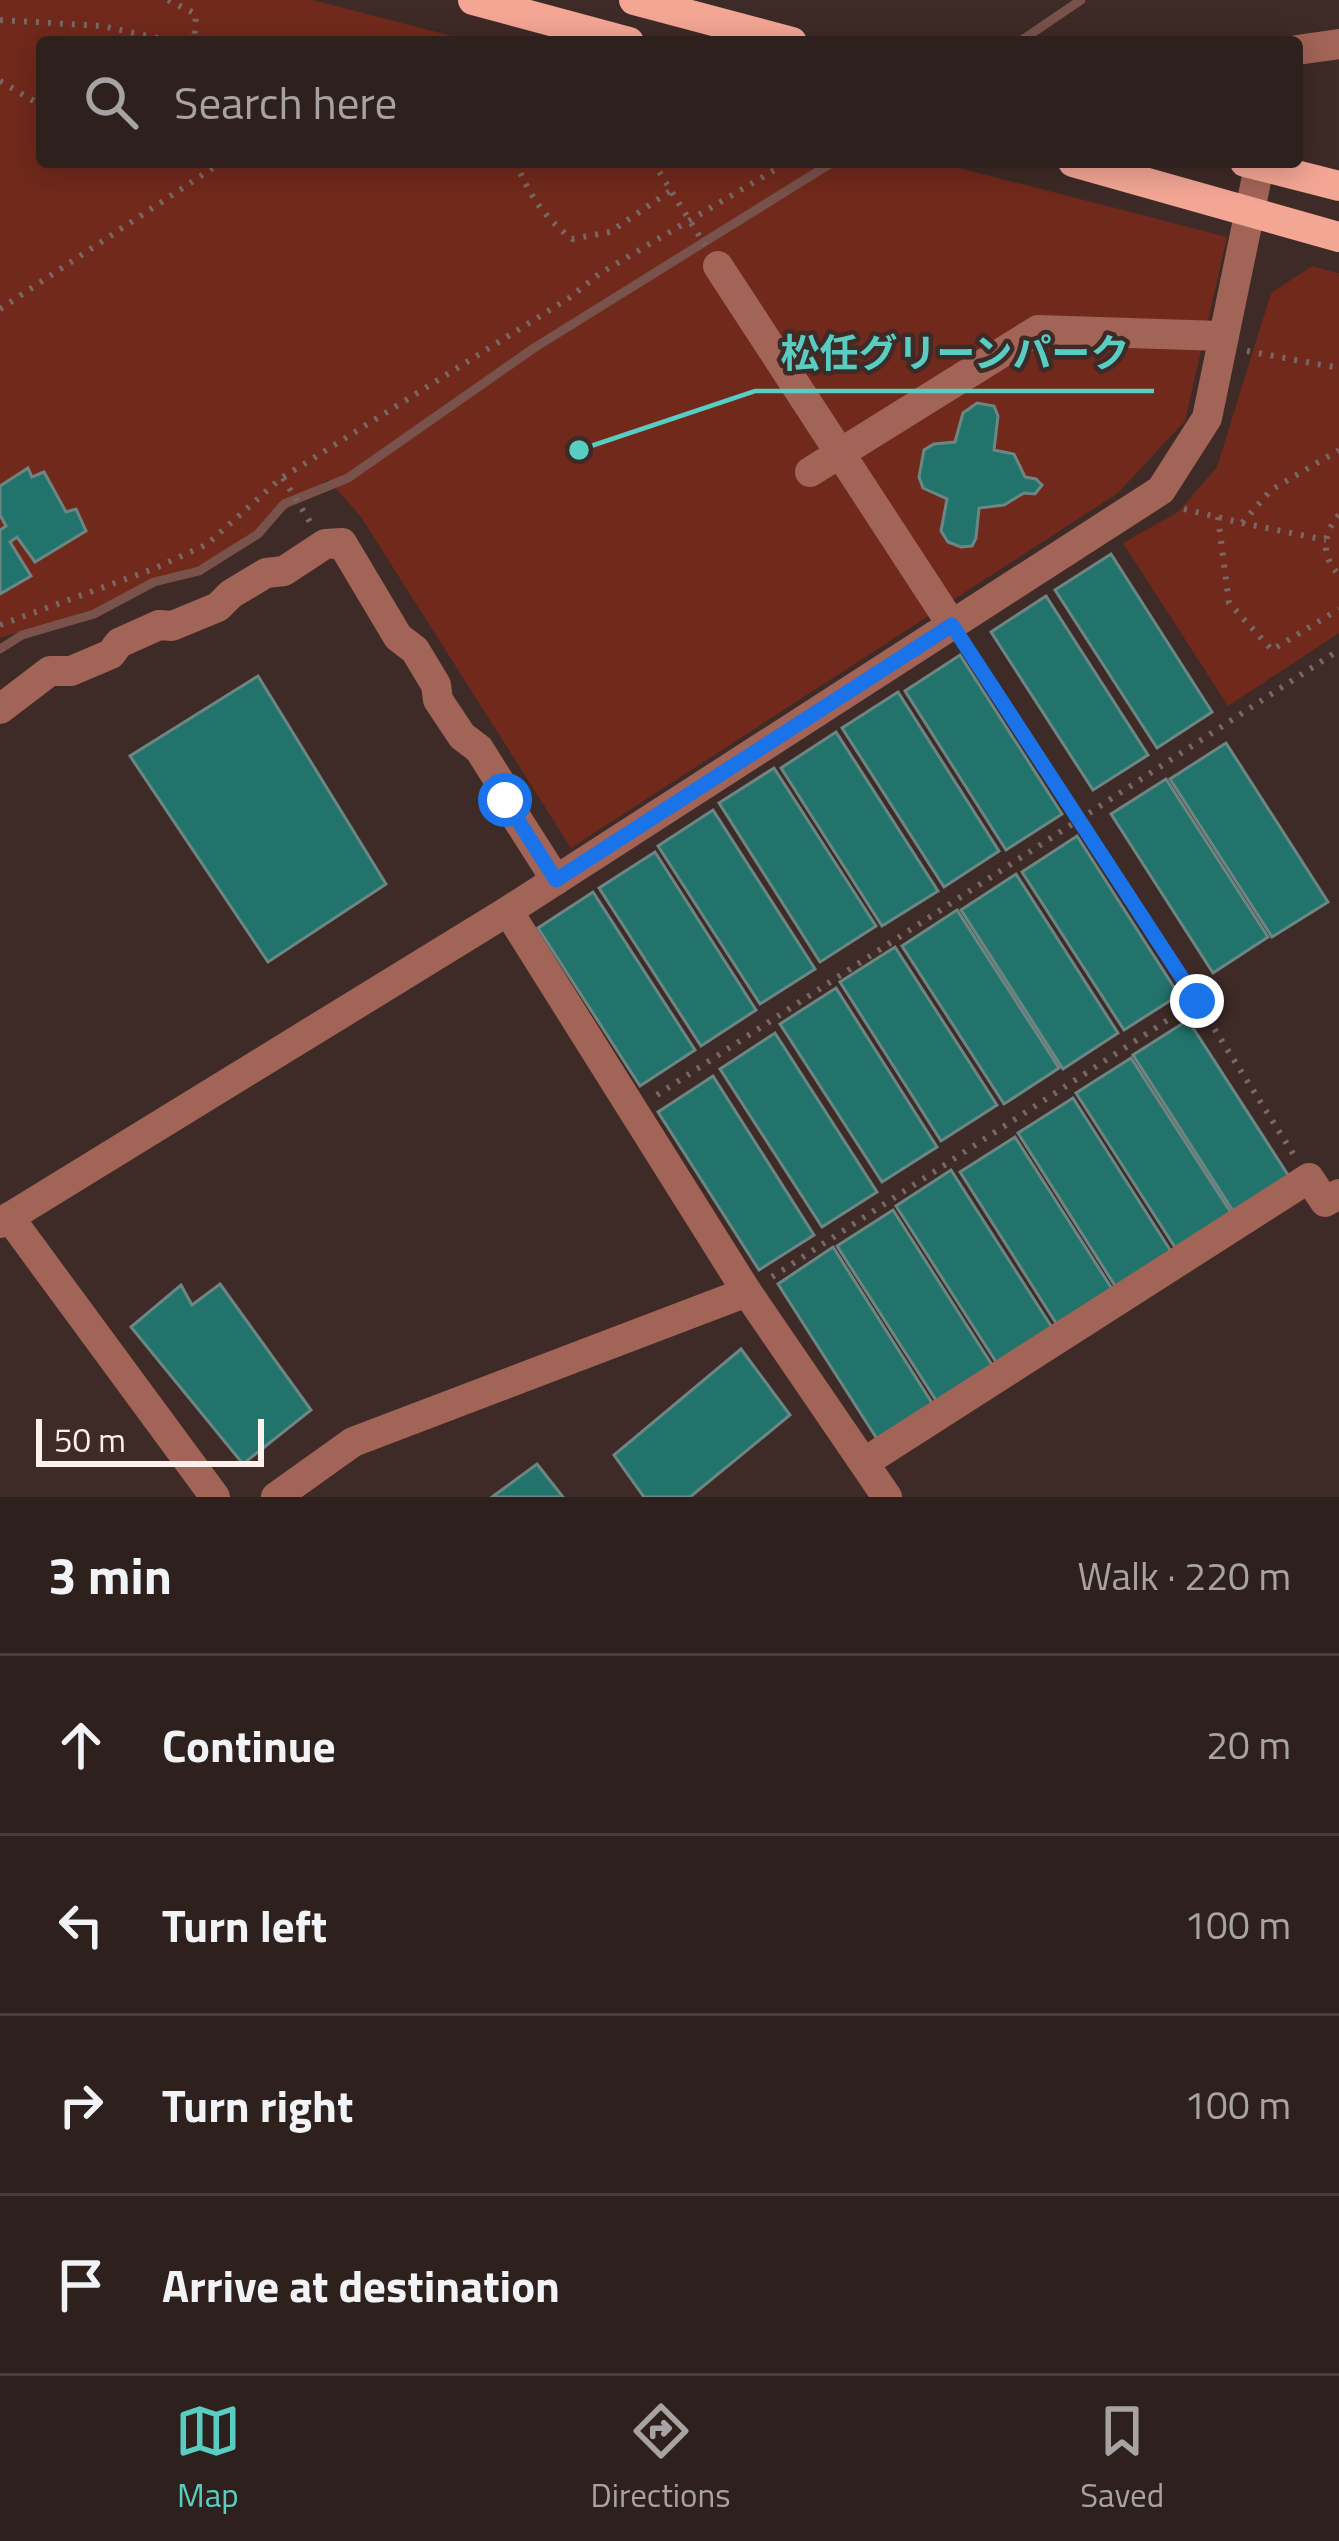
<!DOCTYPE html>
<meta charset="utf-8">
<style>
body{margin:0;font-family:"Titillium Web","Noto Sans JP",sans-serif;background:#3a2d29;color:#f1f3f6}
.scale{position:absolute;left:36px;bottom:30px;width:228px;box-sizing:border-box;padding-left:12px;border:6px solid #fef0ed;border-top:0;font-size:33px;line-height:42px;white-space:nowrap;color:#fef0ed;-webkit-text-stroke:9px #3e2a26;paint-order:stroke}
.stop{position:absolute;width:36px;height:36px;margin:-27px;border:9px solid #1a73e8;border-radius:50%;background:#fff}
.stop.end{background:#1a73e8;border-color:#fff;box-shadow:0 3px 12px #0008}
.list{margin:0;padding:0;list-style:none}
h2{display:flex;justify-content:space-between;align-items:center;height:156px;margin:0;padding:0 48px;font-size:51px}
h2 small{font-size:39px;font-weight:400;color:#a7a3a3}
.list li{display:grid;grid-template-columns:78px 1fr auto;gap:36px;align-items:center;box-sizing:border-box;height:180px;padding:0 48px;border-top:3px solid #493e3b}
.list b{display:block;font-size:45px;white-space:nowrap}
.list em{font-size:39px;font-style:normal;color:#a7a3a3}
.icon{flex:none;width:66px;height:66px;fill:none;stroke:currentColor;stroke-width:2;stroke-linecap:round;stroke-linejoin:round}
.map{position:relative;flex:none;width:1339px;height:1497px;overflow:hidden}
.search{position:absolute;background:#2e201c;box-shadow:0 6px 30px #0003;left:36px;right:36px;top:36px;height:132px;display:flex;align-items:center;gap:30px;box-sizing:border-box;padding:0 42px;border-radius:12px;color:#a7a3a3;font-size:45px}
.sheet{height:876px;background:#2e201c}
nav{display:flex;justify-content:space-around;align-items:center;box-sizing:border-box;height:168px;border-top:3px solid #493e3b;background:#2e201c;font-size:33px;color:#a7a3a3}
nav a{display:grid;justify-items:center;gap:6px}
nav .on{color:#57cec1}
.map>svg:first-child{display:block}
.green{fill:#71291b}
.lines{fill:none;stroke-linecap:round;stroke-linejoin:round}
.stream{stroke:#78524b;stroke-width:9}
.building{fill:#22736b;stroke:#6c8783;stroke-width:3}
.path{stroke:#796763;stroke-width:6;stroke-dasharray:3 9;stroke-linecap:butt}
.minor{stroke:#a26456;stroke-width:30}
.tertiary{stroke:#a26456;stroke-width:30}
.primary{stroke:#f4a695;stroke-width:30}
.route{stroke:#1a73e8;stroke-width:15}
.leader{fill:none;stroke:#57cec1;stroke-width:4.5}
.callout-dot{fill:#57cec1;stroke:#3e2a26;stroke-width:4.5}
.callout-label{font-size:39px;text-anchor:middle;font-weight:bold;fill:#57cec1;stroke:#3e2a26;stroke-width:9;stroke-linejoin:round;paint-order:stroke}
</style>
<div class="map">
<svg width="1339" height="1497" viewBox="0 0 1339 1497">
<rect width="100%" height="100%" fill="#3e2a26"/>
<g class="green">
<polygon points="0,0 313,0 475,42 42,42 42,162 936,162 1227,237 1185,421 1118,493 571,848 361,517 328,479 214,562 113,603 0,638"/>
<polygon points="1312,266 1339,273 1339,633 1228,706 1123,543 1178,512 1217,467 1271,293"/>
</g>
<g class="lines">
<g class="stream">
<polyline points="1019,42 1081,0"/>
<polyline points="0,649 22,635 94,614 154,582 199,571 258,534 284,504 348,478 534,348 833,162"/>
</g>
</g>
<g class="building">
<polygon points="977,403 994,406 998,416 994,450 1014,454 1025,477 1036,479 1042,485 1035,494 1024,493 1004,505 979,508 976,538 972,546 961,547 948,542 941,531 947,499 923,488 919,477 924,450 934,444 955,442 963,413"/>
<polygon points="28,468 32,477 44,472 66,512 76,509 86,531 35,562 17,537 10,542 31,576 0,594 0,530 6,526 0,515 0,486"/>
<polygon points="1111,554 1212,712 1157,748 1055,590"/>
<polygon points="1046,596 1148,755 1093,790 991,632"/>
<polygon points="960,655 1062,814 1006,850 905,691"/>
<polygon points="258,676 386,884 268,962 130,756"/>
<polygon points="898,692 999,851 944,887 842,728"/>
<polygon points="836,732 938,891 882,926 781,768"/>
<polygon points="1226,743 1328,902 1272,937 1170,779"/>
<polygon points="774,768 876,926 820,962 719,803"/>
<polygon points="1166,779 1268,937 1213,973 1111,814"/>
<polygon points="713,810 815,969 760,1004 658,846"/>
<polygon points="1077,836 1179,995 1124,1030 1022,872"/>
<polygon points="655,852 756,1010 701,1046 599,888"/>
<polygon points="1016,874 1118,1033 1063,1069 961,910"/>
<polygon points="593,892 695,1050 640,1086 538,928"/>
<polygon points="957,910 1059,1068 1004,1104 902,946"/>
<polygon points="895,947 997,1105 941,1141 840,982"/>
<polygon points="836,988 937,1147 882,1182 780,1024"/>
<polygon points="1188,1020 1290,1178 1235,1214 1133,1055"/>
<polygon points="775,1033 877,1192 822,1227 720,1069"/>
<polygon points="1131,1058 1233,1216 1178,1252 1076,1093"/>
<polygon points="713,1076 814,1235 759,1270 658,1112"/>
<polygon points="1073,1098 1174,1256 1119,1292 1018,1133"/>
<polygon points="1015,1137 1116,1295 1061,1331 960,1172"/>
<polygon points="951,1170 1053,1329 998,1365 896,1206"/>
<polygon points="893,1210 994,1368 939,1405 837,1246"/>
<polygon points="833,1247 934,1406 879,1442 778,1284"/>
<polygon points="220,1284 311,1410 243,1464 131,1327 181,1285 192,1305"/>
<polygon points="741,1349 790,1415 690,1497 644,1497 614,1455"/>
<polygon points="537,1464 563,1497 492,1497"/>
</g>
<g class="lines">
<g class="path">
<polyline points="168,0 196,14 194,42"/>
<polyline points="0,20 102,26 176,42"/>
<polyline points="247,42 255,42"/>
<polyline points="0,81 42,106"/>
<path d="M516 162C528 194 545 218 572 239L610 232 670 191"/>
<polyline points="653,162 705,245"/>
<polyline points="0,309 222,162"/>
<polyline points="1247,351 1339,368"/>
<polyline points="283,478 310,522"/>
<polyline points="1184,509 1242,523 1271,490 1339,450"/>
<path d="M1339 515C1322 534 1321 556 1339 575"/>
<polyline points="1218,517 1229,603 1272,650 1339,609"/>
<polyline points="1242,523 1326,540"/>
<polyline points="0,625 153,569 206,545 280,479 569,298 599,274 788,162"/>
<polyline points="966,647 1081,818 1294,1155"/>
<polyline points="657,1095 1339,650"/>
<polyline points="772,1277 1197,1001"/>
</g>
<g class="minor">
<polyline points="718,266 952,625"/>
<polyline points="810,472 1038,330 1221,336"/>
<polyline points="0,709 50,671 71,671 111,654 119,643 159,625 172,626 218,607 231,594 266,573 284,571 325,544 342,543 398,637 415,650 436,685 438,700 462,736 479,749 501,784 505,800 556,880"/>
<polyline points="9,1217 215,1497"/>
<polyline points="865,1462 1309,1178 1325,1202 1339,1194"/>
<polyline points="276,1497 353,1442 747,1292"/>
</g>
<g class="tertiary">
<polyline points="1297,50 1339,44"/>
<polyline points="0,1223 508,911"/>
<polyline points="887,1497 747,1292 508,911 1161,490 1207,418 1260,162"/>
</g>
<g class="primary">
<polyline points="473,0 629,42"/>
<polyline points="634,0 792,42"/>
<polyline points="1073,162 1339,237"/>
<polyline points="1245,162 1339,186"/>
</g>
</g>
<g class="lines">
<polyline class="route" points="505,800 556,880 952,625 1197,1001"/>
</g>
<path class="leader" d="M579 450L755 391H1154"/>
<circle class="callout-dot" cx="579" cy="450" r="12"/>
<g class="callout-label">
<text x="955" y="367">松任グリーンパーク</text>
</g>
</svg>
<div class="scale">50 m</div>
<div class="stop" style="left:505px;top:800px"></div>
<div class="stop end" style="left:1197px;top:1001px"></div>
<div class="search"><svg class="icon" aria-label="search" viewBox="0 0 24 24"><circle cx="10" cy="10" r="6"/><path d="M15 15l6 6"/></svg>Search here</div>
</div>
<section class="sheet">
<h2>3 min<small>Walk · 220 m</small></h2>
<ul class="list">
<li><svg class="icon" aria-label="ahead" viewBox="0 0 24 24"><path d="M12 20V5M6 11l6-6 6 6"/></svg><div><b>Continue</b></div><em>20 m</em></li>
<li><svg class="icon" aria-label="left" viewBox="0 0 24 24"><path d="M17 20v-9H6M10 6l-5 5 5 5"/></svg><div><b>Turn left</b></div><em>100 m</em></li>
<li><svg class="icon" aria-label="right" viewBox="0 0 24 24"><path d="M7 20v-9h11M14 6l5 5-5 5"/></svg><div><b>Turn right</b></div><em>100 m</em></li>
<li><svg class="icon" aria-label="arrive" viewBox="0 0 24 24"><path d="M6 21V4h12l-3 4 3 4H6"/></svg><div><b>Arrive at destination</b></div></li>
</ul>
</section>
<nav>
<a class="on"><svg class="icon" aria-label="map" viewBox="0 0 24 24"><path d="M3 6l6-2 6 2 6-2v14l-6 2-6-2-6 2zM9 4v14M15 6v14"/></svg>Map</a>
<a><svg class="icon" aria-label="directions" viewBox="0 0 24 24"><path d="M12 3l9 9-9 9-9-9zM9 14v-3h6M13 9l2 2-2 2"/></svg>Directions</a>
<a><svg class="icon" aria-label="saved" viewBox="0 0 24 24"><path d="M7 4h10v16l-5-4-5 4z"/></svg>Saved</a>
</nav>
